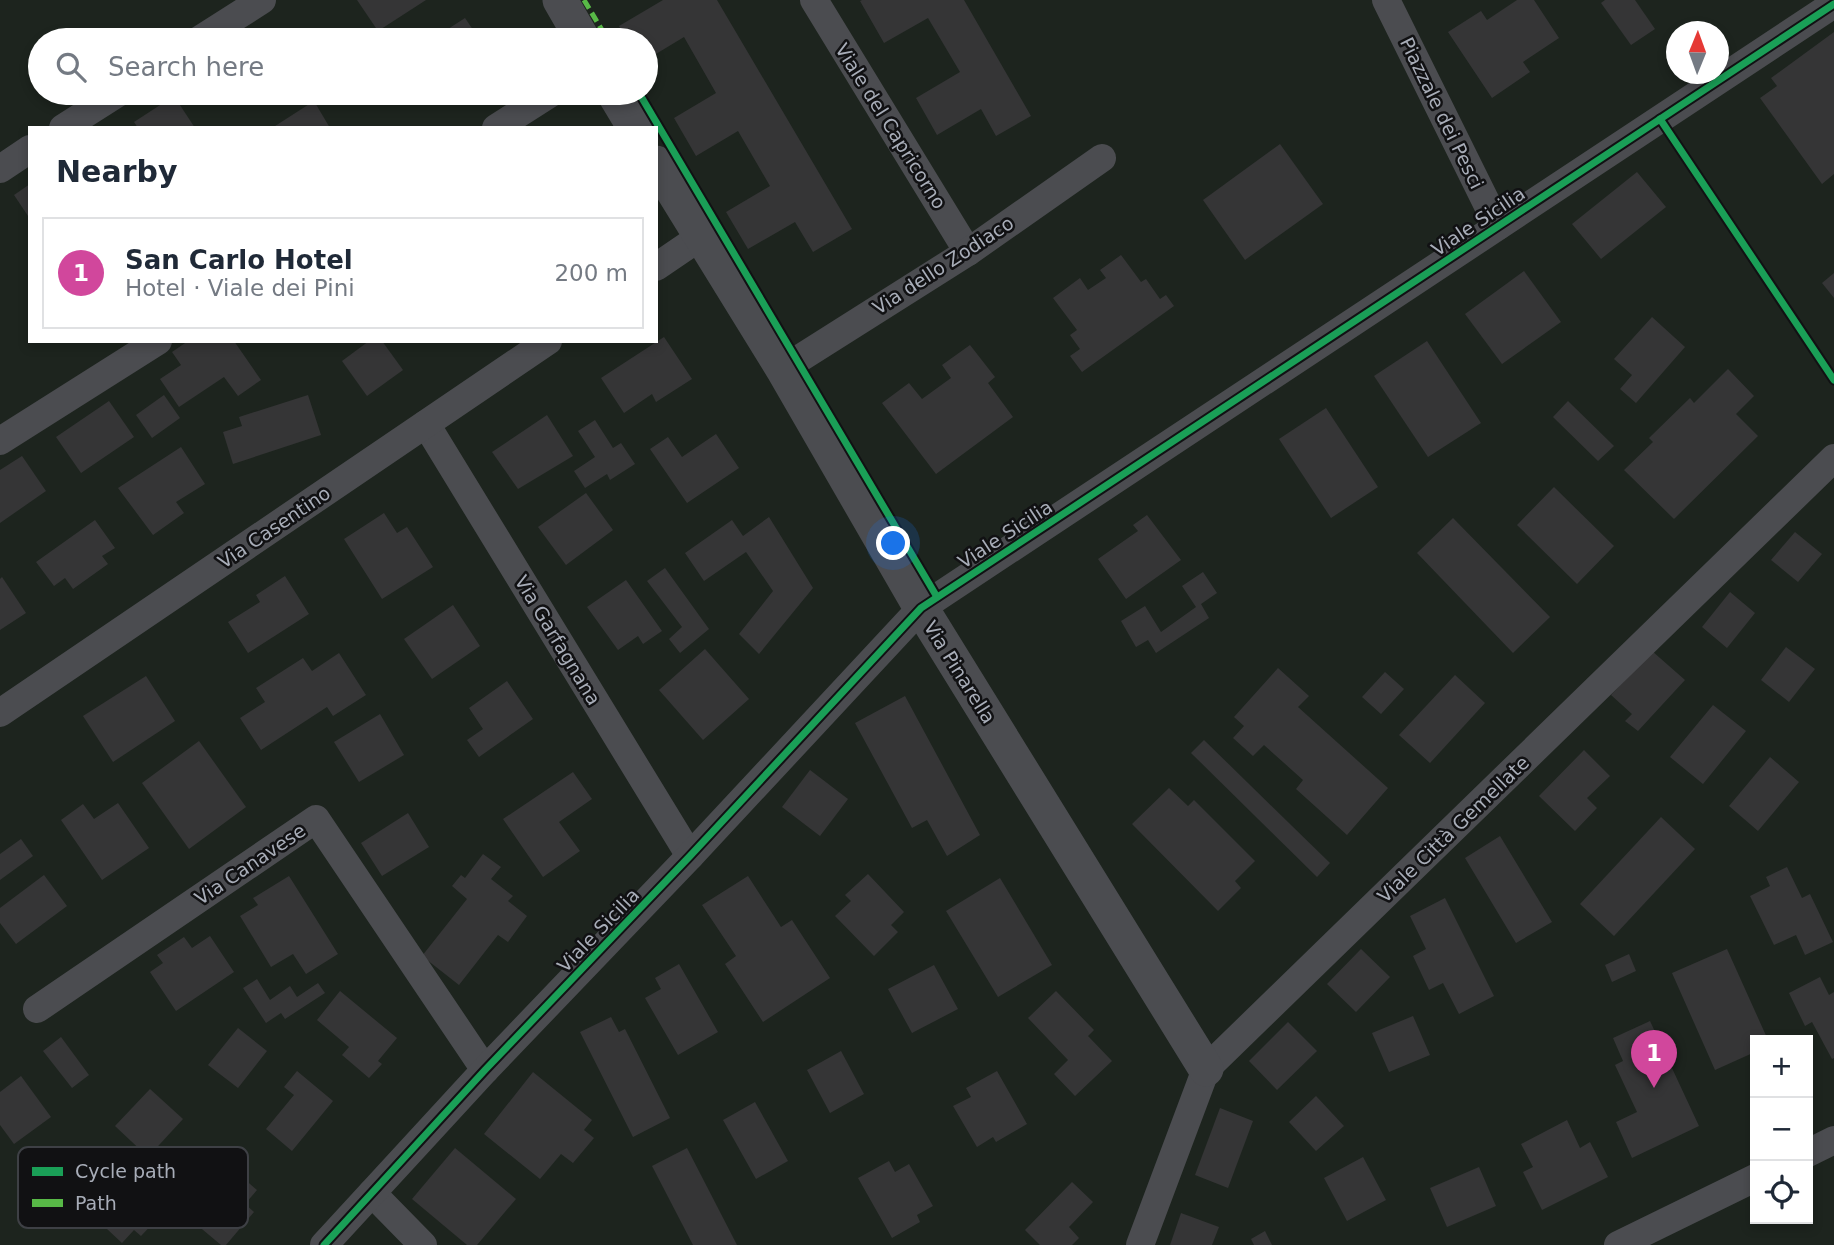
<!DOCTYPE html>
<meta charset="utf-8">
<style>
body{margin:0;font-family:"DejaVu Sans",sans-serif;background:#f6f6f7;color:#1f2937}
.controls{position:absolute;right:21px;bottom:21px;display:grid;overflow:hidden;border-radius:0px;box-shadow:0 4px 10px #0003}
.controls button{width:63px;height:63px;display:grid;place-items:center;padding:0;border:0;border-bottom:2px solid #e0e1e3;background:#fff;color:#1f2937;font:35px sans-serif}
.compass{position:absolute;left:1666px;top:21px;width:63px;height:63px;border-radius:50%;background:#fff;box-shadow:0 4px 10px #0003;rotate:1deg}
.you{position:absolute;left:894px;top:544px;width:24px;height:24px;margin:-18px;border:5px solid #fff;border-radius:50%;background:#1a73e8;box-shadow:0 0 0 10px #1a73e833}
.badge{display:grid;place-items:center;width:46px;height:46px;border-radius:50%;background:#0b8043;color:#fff;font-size:23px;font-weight:700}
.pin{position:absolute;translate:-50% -58px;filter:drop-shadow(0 2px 4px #0008)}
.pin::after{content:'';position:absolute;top:37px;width:24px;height:21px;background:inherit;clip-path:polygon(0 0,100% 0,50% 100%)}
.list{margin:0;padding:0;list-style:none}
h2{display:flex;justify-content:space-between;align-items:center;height:91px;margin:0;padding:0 28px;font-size:30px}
h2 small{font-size:23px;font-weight:400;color:#747a83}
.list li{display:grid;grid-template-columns:46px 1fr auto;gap:21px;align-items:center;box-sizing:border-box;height:112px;margin:0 14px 14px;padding:0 14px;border:2px solid #e0e1e3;border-radius:0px}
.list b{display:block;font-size:26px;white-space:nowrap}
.list p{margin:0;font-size:23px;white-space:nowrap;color:#747a83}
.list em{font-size:23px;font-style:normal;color:#747a83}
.icon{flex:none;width:38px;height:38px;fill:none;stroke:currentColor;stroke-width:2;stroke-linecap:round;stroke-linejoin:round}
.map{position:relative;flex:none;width:1834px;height:1245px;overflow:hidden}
.search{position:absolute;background:#fff;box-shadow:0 4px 10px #0003;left:28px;top:28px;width:630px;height:77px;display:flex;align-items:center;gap:18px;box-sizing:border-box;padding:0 24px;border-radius:38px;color:#747a83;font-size:26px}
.panel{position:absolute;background:#fff;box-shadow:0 4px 10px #0003;left:28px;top:126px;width:630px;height:217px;border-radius:0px}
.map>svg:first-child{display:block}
.green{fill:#1d241e;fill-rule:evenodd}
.building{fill:#353536}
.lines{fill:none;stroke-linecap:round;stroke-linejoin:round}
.minor{stroke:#4b4c50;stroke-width:28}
.tertiary{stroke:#4b4c50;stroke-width:35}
.quiet{stroke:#58b947;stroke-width:5;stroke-dasharray:10 5;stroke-linecap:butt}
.cycleway-casing{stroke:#111113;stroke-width:11}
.cycleway{stroke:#1a9f57;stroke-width:7}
.labels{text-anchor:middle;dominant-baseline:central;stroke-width:5;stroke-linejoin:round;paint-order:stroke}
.street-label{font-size:19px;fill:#a8adb8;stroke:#111113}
.key{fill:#111113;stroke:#3e4045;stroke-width:2}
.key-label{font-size:19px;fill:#a8adb8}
</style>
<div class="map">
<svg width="1834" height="1245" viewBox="0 0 1834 1245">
<rect width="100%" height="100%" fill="#171717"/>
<path class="green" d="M0 0H1834V1245H0ZM1676 32H1718V74H1676ZM40 40H646V93H40ZM30 128H656V341H30ZM1755 1040H1808V1219H1755Z"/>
<g class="building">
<polygon points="357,0 426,0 378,31"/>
<polygon points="663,0 717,0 852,229 813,252 795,222 748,249 726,212 770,186 738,131 696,156 674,118 716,93 684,37 646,60 646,40 627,40 619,26"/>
<polygon points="862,0 964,0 1031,116 996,136 981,109 937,135 916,98 960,72 928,18 884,43 860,1"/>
<polygon points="1517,0 1534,0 1559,38 1523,62 1530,72 1492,98 1448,32 1481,11 1487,20"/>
<polygon points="1605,0 1635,0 1655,29 1631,45 1601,3"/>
<polygon points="465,18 480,40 431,40"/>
<polygon points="1834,32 1834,174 1822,184 1760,98 1777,86 1771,78"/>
<polygon points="174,96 195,128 138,128 134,122"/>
<polygon points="314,101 330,128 272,128"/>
<polygon points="1280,144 1323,204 1245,260 1203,200"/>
<polygon points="1637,172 1666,207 1601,259 1572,224"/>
<polygon points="30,184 30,219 14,195"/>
<polygon points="1121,255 1141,282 1146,279 1160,299 1166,295 1174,306 1082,372 1070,356 1080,349 1070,335 1077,330 1053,298 1080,278 1088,290 1106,278 1100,270"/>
<polygon points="1524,271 1561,322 1502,364 1465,314"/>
<polygon points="1834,273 1834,298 1822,283"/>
<polygon points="1652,317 1685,347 1636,403 1620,389 1632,375 1614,359"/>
<polygon points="664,337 692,379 656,402 652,394 624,413 601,378"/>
<polygon points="188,341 234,341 261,380 238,396 224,377 179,407 160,379 181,365 172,352"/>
<polygon points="369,341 382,341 403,370 367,396 342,361"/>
<polygon points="1427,341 1481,423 1428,457 1374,376"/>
<polygon points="970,345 995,377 988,383 1013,417 936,474 882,403 909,383 922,399 951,378 942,365"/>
<polygon points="1728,369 1754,396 1736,414 1758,436 1674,519 1624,470 1653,442 1649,438 1690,398 1694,403"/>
<polygon points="164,395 180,418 152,438 136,415"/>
<polygon points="308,395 321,435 233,464 223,432 242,426 239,417"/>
<polygon points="109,401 134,437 81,473 56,437"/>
<polygon points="1568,401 1614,446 1598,461 1553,417"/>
<polygon points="1326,408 1378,487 1331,518 1279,439"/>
<polygon points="547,415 573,456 518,489 492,452"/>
<polygon points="595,420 613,448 621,443 635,464 610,480 607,474 585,488 574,471 595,457 578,431"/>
<polygon points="716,434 739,468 687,503 650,449 668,437 682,457"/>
<polygon points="181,447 205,484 176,502 184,513 153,535 118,488"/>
<polygon points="22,456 46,491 0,523 0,470"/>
<polygon points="1554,487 1614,546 1577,584 1517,525"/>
<polygon points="586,493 613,530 566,565 538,527"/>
<polygon points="384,513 397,533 407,527 433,567 382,599 344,539"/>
<polygon points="1147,515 1181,560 1126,599 1098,559 1138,531 1133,525"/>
<polygon points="769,517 813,588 759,654 739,634 773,591 746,552 704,581 685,553 732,520 743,536"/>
<polygon points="1453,518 1550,617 1513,653 1417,553"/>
<polygon points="95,520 115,548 102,556 108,564 73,589 65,578 54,586 36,562"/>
<polygon points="1795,532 1822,554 1798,582 1771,560"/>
<polygon points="665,568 709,629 680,653 669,639 682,627 647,581"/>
<polygon points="1203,572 1217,593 1201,604 1209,618 1156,653 1148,640 1136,647 1121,621 1145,606 1161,632 1196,607 1182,586"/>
<polygon points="285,576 309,614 248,653 228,622 260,602 256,595"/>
<polygon points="2,577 26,613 0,630 0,579"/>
<polygon points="626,580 662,631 643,644 638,636 618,650 587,607"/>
<polygon points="1730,592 1755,613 1727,648 1702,627"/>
<polygon points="453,605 480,646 432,679 404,639"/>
<polygon points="1786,647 1815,669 1789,702 1761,680"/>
<polygon points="705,649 749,699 703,740 659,690"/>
<polygon points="1652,651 1685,680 1638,731 1625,721 1632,714 1611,695"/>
<polygon points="339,653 366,695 333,716 327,707 261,750 240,718 265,702 256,688 303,658 312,671"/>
<polygon points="1278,668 1309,696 1298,707 1388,788 1347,835 1296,789 1303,780 1264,745 1253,756 1233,738 1244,726 1234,717"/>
<polygon points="1385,672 1404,689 1381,714 1362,697"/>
<polygon points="1455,675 1485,703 1430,763 1399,735"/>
<polygon points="146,676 175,721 113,762 83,716"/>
<polygon points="507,681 533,719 479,757 467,740 483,729 469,708"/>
<polygon points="905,696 980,835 947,856 927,820 912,828 855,723"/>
<polygon points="1713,705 1746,731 1703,784 1670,757"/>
<polygon points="380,714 404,755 359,782 334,742"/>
<polygon points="1204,740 1330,863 1317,877 1191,753"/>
<polygon points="199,741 246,807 189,849 142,783"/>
<polygon points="1584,750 1610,776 1587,798 1597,808 1575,831 1539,796"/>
<polygon points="1770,757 1799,782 1758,831 1729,806"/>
<polygon points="810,770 848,799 820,836 782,807"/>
<polygon points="573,772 592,799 559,822 580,851 543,877 503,819"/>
<polygon points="1169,788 1188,806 1194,800 1255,861 1235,881 1241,888 1218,911 1132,824"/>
<polygon points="118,803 149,848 102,880 61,820 83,804 94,819"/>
<polygon points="408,813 429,847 382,876 361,843"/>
<polygon points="1661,817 1695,849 1614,936 1580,904"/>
<polygon points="1500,836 1552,922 1516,943 1465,858"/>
<polygon points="21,839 33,856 0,880 0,854"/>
<polygon points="483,854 501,867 491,879 513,896 508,901 527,916 508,942 498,935 459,985 422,956 467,899 452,886 461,875 465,878"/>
<polygon points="1787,867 1802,898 1810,894 1833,942 1805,955 1796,935 1774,945 1750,896 1770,886 1766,877"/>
<polygon points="868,874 904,912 891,925 898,932 874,956 835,916 851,901 845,895"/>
<polygon points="44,875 67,906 16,944 0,923 0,908"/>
<polygon points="289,876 338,954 306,974 293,954 271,967 240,916 258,905 253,898"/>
<polygon points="748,876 781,927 792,920 830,978 763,1022 725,964 736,956 702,905"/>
<polygon points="1000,878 1052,965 998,997 946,911"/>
<polygon points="1445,898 1494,996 1459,1014 1443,983 1429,990 1413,956 1426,949 1410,916"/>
<polygon points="210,936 234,972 176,1011 150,972 163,963 157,955 184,937 192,948"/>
<polygon points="1361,949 1390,977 1356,1012 1327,984"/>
<polygon points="1727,949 1768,1040 1755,1040 1755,1052 1715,1070 1672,973"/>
<polygon points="1629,954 1636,971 1612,982 1605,965"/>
<polygon points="679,964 718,1032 678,1055 645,998 661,989 655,978"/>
<polygon points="934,965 958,1009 912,1033 888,989"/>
<polygon points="1820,977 1829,995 1834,992 1834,1058 1832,1059 1812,1022 1805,1026 1789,993"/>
<polygon points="257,979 270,1000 290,986 297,997 318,983 325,993 285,1019 281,1013 266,1023 243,988"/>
<polygon points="340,991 397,1038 378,1061 382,1064 369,1078 342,1055 349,1047 317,1020"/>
<polygon points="1056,991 1094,1030 1088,1036 1112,1061 1075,1096 1054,1074 1068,1060 1028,1018"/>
<polygon points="1413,1016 1430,1055 1389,1072 1372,1033"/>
<polygon points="611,1017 619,1032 625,1029 670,1118 633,1137 580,1032"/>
<polygon points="1650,1021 1699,1126 1632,1158 1616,1122 1637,1112 1615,1065 1623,1061 1613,1038"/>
<polygon points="1288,1022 1317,1051 1277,1090 1249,1061"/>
<polygon points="238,1028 267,1051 238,1088 208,1065"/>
<polygon points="61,1037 89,1075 72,1088 43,1051"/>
<polygon points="841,1051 864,1094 830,1113 807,1070"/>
<polygon points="297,1071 333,1101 292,1151 266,1129 294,1095 284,1087"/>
<polygon points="997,1071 1027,1124 996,1142 993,1137 977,1147 953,1106 971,1097 966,1088"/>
<polygon points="533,1072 592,1120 584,1130 594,1138 573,1163 561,1154 540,1179 484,1134"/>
<polygon points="21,1076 51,1117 14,1144 0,1125 0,1092"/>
<polygon points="150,1089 183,1119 148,1157 115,1126"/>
<polygon points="1316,1096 1344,1126 1316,1151 1289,1122"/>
<polygon points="755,1102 788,1161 756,1179 723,1120"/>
<polygon points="1220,1108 1253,1121 1228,1188 1195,1175"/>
<polygon points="1567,1120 1580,1148 1590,1142 1608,1177 1542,1210 1523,1172 1533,1167 1521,1144"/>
<polygon points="455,1148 516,1199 477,1245 467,1245 412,1199"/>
<polygon points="687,1148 737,1245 693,1245 652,1166"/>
<polygon points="1363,1157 1386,1200 1347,1221 1324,1178"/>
<polygon points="889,1161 895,1172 909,1164 933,1206 917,1215 920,1222 892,1238 858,1178"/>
<polygon points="1479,1167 1496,1206 1447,1227 1430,1188"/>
<polygon points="233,1169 257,1190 245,1204 254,1212 226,1245 221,1245 190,1219"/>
<polygon points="1072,1182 1093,1202 1069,1227 1079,1238 1072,1245 1040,1245 1025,1230"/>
<polygon points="138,1196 159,1217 141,1236 134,1230 122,1243 107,1229"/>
<polygon points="1181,1213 1219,1227 1212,1245 1170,1245"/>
<polygon points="1265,1231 1272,1245 1254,1245 1251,1239"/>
</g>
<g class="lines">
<g class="minor">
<polyline points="814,0 968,252"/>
<polyline points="1386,0 1498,226"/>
<polyline points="199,40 262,0"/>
<polyline points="63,128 118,93"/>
<polyline points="496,128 551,93"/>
<polyline points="0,169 30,149"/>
<polyline points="656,267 700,237"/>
<polyline points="783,369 968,252 1102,158"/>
<polyline points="426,424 690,856"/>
<polyline points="0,441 158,341"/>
<polyline points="0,713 548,341"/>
<polyline points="37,1009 316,819 485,1070"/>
<polyline points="1808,1153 1834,1140"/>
<polyline points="372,1193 423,1245"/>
<polyline points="324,1245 485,1070 690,856 921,608 1834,4"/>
<polyline points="1140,1245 1206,1069 1834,458"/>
<polyline points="1618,1245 1755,1178"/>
</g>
<g class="tertiary">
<polyline points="560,0 583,40"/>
<polyline points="614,93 635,128"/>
<polyline points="656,163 783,369 921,608 1206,1069"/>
</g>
<polyline class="quiet" points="584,0 608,40"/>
<defs>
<g id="cycleway">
<polyline points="639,93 937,597"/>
<polyline points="1660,119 1834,380"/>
<polyline points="324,1245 485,1070 690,856 921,608 1834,4"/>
</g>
</defs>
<use href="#cycleway" class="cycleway-casing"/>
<use href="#cycleway" class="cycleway"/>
</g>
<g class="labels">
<g class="street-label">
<text transform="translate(1442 113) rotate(64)">Piazzale dei Pesci</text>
<text transform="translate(891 126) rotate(58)">Viale del Capricorno</text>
<text transform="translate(1478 221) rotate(-34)">Viale Sicilia</text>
<text transform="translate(943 265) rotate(-33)">Via dello Zodiaco</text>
<text transform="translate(274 527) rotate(-34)">Via Casentino</text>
<text transform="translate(1005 534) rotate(-33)">Viale Sicilia</text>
<text transform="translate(558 640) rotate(59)">Via Garfagnana</text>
<text transform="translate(960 672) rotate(58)">Via Pinarella</text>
<text transform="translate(1453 829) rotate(-44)">Viale Città Gemellate</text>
<text transform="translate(250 864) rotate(-34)">Via Canavese</text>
<text transform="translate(598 930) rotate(-46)">Viale Sicilia</text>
</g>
</g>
<rect x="18" y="1147" width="230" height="81" rx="10" class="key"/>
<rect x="32" y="1167" width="31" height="9" fill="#1a9f57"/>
<rect x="32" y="1199" width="31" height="8" fill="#58b947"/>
<g class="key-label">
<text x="75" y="1178">Cycle path</text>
<text x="75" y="1210">Path</text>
</g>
</svg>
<div class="controls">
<button>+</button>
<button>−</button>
<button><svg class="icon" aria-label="locate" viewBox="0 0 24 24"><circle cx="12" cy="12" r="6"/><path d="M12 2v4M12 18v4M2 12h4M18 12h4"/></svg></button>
</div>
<svg class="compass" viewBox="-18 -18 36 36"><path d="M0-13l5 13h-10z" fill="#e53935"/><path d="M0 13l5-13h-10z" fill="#747a83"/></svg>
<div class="you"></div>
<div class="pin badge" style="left:1654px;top:1088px;background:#d1479c">1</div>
<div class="search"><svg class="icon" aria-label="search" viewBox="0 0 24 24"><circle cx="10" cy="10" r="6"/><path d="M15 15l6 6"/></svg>Search here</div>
<section class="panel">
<h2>Nearby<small></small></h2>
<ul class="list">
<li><span class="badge" style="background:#d1479c">1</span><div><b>San Carlo Hotel</b><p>Hotel · Viale dei Pini</p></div><em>200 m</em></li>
</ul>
</section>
</div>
